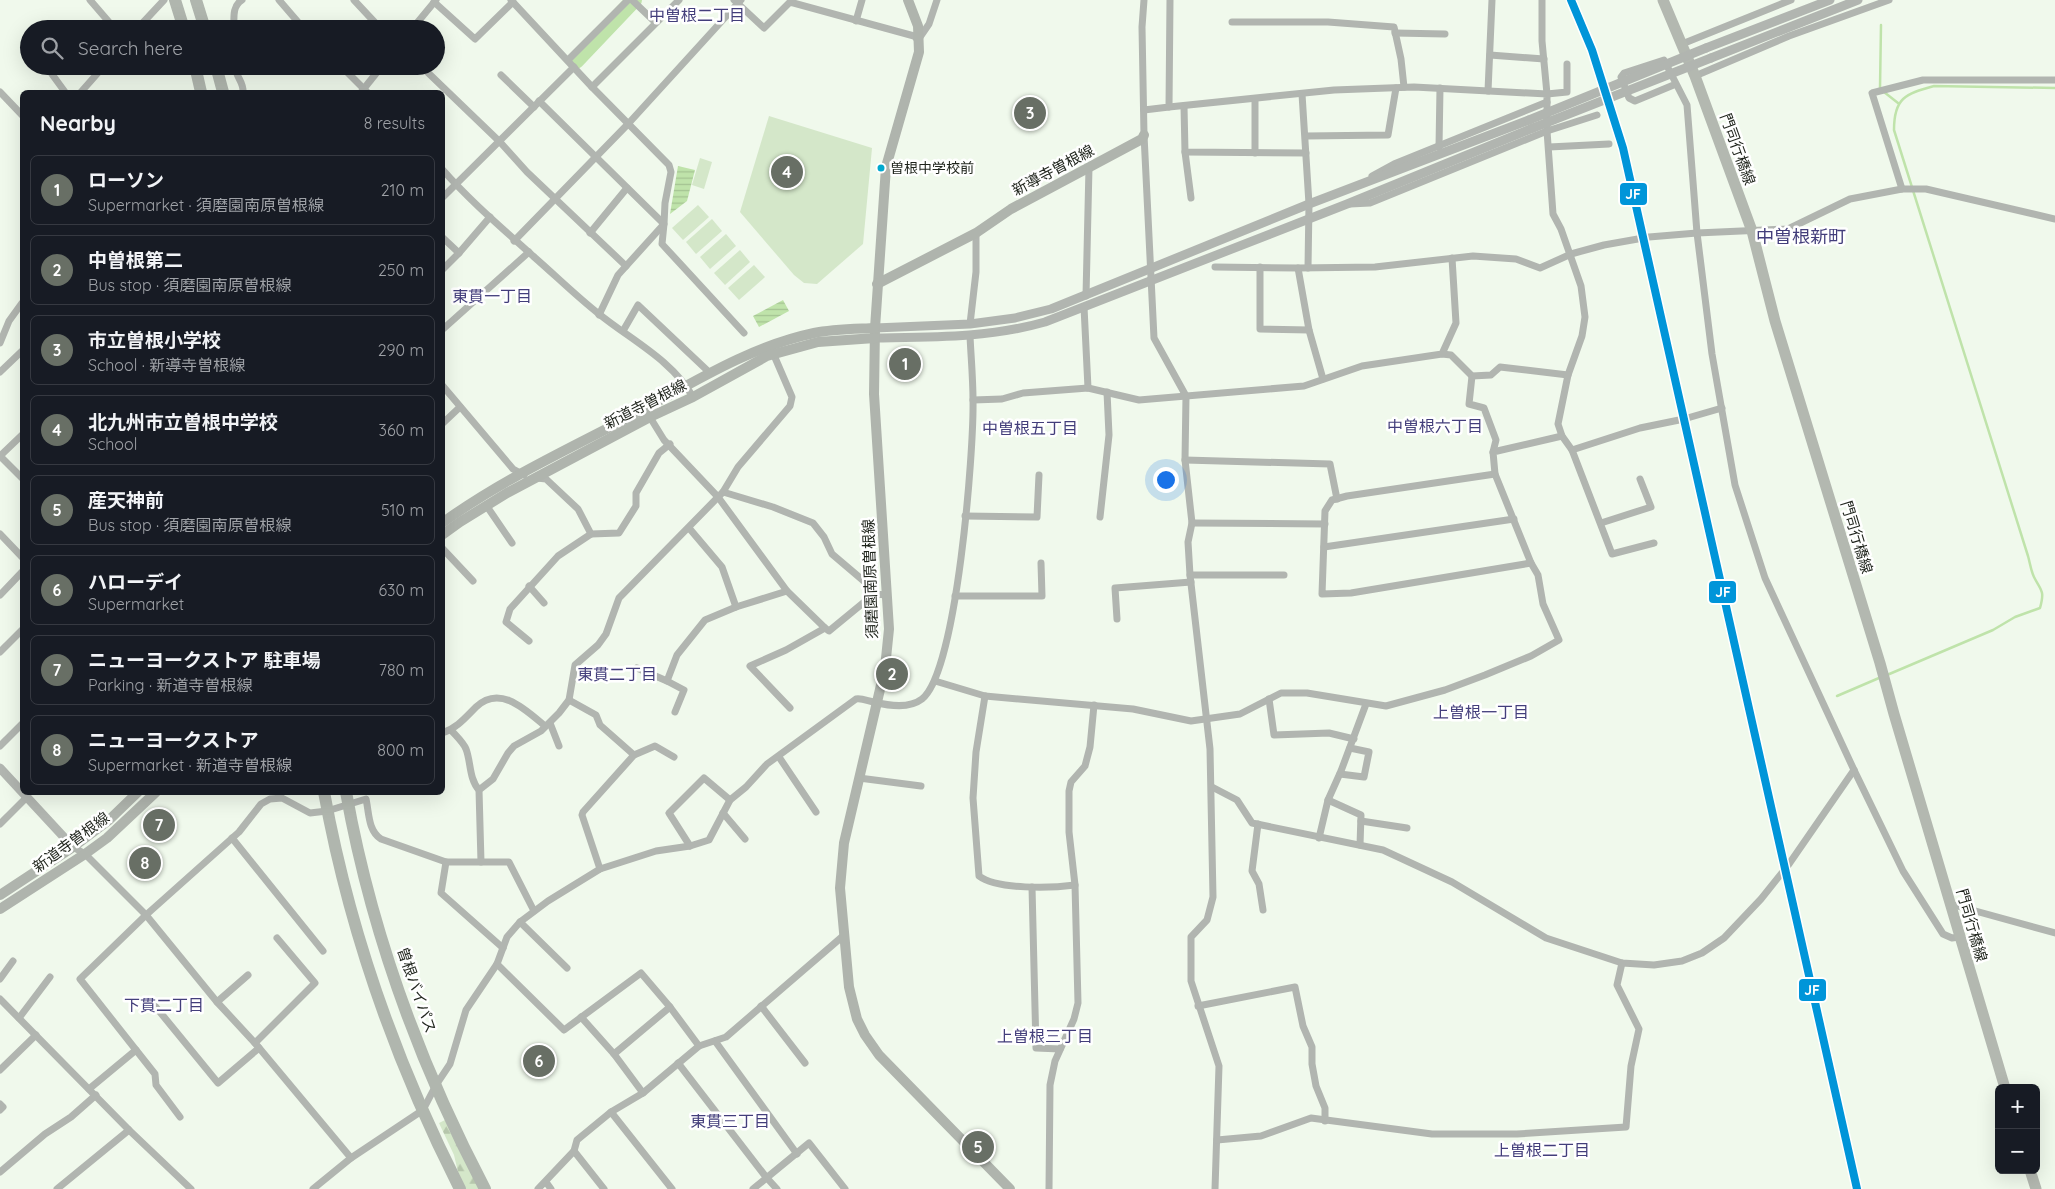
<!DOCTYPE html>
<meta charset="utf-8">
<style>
body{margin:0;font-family:Quicksand,"Noto Sans JP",sans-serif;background:#20242c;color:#f1f3f6}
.controls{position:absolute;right:15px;bottom:15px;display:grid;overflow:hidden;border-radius:8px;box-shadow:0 5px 20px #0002}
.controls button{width:45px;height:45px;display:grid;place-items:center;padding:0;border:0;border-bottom:1px solid #363941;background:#171b24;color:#f1f3f6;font:25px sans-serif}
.you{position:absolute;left:1165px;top:479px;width:18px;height:18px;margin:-12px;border:4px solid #fff;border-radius:50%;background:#1a73e8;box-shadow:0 0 0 8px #1a73e833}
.badge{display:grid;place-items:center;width:32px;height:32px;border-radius:50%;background:#686f65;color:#fff;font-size:16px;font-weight:700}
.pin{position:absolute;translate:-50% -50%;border:2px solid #fff;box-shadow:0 1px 5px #0006}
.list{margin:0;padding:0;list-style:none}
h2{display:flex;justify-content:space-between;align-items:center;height:65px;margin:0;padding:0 20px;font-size:21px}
h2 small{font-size:16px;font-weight:400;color:#9ea1a6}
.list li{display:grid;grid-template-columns:32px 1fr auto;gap:15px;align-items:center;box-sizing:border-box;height:70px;margin:0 10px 10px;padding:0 10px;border:1px solid #363941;border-radius:8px}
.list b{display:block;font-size:19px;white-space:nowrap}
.list p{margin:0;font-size:16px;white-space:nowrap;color:#9ea1a6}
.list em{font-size:16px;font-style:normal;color:#9ea1a6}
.icon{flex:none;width:28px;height:28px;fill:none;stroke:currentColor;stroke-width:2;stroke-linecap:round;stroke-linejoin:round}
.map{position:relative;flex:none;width:2055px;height:1189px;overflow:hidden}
.search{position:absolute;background:#171b24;box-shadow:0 5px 20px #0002;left:20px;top:20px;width:425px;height:55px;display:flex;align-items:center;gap:12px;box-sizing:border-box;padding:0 18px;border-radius:28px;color:#9ea1a6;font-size:19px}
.panel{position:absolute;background:#171b24;box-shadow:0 5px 20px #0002;left:20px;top:90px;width:425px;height:705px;border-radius:8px}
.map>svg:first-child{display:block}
.forest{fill:url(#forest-firs)}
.pitch{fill:#d4e7c9}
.water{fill:url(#water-rules)}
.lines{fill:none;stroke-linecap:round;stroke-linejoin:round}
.stream{stroke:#bfe3aa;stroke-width:2.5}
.river{stroke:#bfe3aa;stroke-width:16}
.minor{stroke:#b1b5b0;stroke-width:7}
.tertiary{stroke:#b1b5b0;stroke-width:9}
.secondary{stroke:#afb4ad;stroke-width:10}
.primary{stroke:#b3b8b0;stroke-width:11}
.trunk{stroke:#b0b6ae;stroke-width:12}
.tertiary-bridge{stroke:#b1b5b0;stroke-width:9}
.rail-1-casing{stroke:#fff;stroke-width:11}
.rail-1{stroke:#0095d9;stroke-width:8}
.bus-dot{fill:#00a9ce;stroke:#fff;stroke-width:2}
.labels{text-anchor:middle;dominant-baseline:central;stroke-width:5;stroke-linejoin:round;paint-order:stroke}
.bus-label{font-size:14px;fill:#1f241c;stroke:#fff;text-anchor:start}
.street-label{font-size:15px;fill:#1f241c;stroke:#fff}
.neighbourhood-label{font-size:16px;fill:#433e7b;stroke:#fff}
.quarter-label{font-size:18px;fill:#433e7b;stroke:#fff}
.line-badge{stroke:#fff;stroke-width:2}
.badge-label{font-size:14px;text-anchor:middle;font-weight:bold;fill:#fff}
</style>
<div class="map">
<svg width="2055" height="1189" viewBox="0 0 2055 1189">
<defs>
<pattern id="forest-firs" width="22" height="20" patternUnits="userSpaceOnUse" patternTransform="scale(1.25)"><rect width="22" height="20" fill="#d4e7c9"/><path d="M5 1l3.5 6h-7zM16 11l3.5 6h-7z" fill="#b6c6ac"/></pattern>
<pattern id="water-rules" width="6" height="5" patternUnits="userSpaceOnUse" patternTransform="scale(1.25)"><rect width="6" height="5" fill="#bfe3aa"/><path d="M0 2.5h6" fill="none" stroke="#a4c392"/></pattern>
</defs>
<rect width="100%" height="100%" fill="#f0f9ec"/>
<polygon class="forest" points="445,1120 479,1189 466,1189 458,1172 454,1155 439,1123"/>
<g class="pitch">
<polygon points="769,116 872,148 863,244 817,284 804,283 794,275 740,212"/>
<polygon points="700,158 712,162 704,189 692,185"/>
<polygon points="698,205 709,217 683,240 672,228"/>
<polygon points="712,219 722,231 696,254 686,242"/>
<polygon points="726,234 736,246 710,269 700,257"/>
<polygon points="740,250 750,262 725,285 714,273"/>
<polygon points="754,265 765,277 739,300 728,288"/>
</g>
<g class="water">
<polygon points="678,166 695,170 687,201 670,214"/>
<polygon points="783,300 789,311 759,327 753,316"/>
</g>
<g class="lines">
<g class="stream">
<polyline points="1880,88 1881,25"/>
<polyline points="1884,92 1898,103"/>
<path d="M1887 675 1993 630 2015 617 2040 608C2045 590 2041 591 2034 577 2031 571 2030 563 2028 556L1894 130C1894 98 1905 94 1934 86L2055 88"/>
<polyline points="1837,696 1879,678"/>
</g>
<polyline class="river" points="576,61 634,0"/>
<g class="minor">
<polyline points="90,0 115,29"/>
<polyline points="279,0 304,29"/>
<polyline points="354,0 381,29"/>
<polyline points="511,0 592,87 669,165 671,172 665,203 664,224 618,275 599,315"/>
<polyline points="632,0 655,22"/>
<polyline points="734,0 764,28 790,2 914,36 918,40 929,24 937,0"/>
<polyline points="1144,0 1142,27 1144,135 1154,338 1186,396 1185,460 1192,523 1188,542 1190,575 1210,749 1213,897 1207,920 1191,937 1191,981 1219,1066 1215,1189"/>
<polyline points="1542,0 1542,41 1547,94 1567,92 1567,64"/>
<polyline points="434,2 475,39 513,2"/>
<polyline points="856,21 862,0"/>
<polyline points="1232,22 1328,22 1394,27 1401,59 1404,87"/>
<polyline points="137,29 164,0"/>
<path d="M234 29C234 18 232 6 242 0"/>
<polyline points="412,29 436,0"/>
<polyline points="1395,33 1445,34"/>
<polyline points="1682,44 1791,0"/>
<polyline points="1490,55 1544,59"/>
<polyline points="568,60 628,0"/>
<polyline points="46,66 65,92"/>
<path d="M235 66C235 76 244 82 243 92"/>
<polyline points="341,66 367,92"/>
<polyline points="421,66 500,142 527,172 626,266"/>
<polyline points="501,75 534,107"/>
<polyline points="1695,76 1789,36 1889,0"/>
<polyline points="1676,84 1635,101 1629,98 1621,77 1624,73 1664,60 1687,105 1697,233 1712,354 1735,485 1765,578 1854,770 1903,871 1943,934 1952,938 1959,937"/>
<polyline points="592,87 679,0"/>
<polyline points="362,91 382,66"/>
<polyline points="1488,91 1492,0"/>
<polyline points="0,92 22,115"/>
<polyline points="81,92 104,66"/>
<polyline points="1302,94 1309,204 1308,268"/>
<polyline points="539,101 664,224 662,244 744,333"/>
<polyline points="1184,106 1185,152 1306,153"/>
<polyline points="1169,107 1334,90 1414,87 1547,94 1547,131 1553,214 1561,229 1581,286 1585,317 1582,336 1568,375 1558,424 1562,436 1572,450 1640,428 1684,419 1722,408"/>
<polyline points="1144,110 1169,107 1170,0"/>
<polyline points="1306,136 1388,135 1396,88"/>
<polyline points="1439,147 1440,88"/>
<polyline points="1549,147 1609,144"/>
<polyline points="1185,152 1191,198"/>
<polyline points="1255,153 1255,99"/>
<path d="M442 169C470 201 502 228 533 256 555 275 576 296 599 314 631 340 672 360 693 397"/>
<polyline points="1372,176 1394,164 1547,102"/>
<polyline points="1902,189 1872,93 1923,80 2055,80"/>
<polyline points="442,198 574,67"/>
<polyline points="1350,204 1370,203 1547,131 1597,115"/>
<polyline points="590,233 627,188"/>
<polyline points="442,237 459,253 490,217"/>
<polyline points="514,241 628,124 741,0"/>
<polyline points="1215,267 1298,268 1375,267 1473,256 1516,259 1540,268 1571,254 1604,245 1649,237 1697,233 1788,229 1850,199 1902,189 1926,189 2055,219"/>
<polyline points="1260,267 1260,329 1309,330 1298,268"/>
<polyline points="442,270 459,253"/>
<polyline points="1086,296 1089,167"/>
<polyline points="1084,307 1088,388"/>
<polyline points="970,324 976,272 976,233"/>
<polyline points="442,330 529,252"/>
<polyline points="1309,330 1323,379"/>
<polyline points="623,331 638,305 710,373"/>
<polyline points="0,343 9,321 22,303"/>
<polyline points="1442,354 1451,355 1472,376 1491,375 1500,367 1568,375"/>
<polyline points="0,372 22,351"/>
<polyline points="1472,376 1469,404 1484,408 1496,440 1493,452"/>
<polyline points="442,385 513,469 524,475"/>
<polyline points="973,400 1002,399 1023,393 1088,388 1139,400 1304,386 1362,366 1442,354 1456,323 1452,258"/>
<polyline points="648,414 664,440 718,497 787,591 825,628 829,631 874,594 887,595"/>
<polyline points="442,424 460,407"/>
<polyline points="1572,450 1612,554 1654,543"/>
<polyline points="0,456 22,478"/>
<polyline points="0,456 22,435"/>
<polyline points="1185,460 1330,464 1337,499"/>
<polyline points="1495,474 1347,496 1332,500 1325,511 1322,594 1351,593 1531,563"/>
<polyline points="537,478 546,479 578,509 591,534 619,533 636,506 636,493 659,453 670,444"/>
<polyline points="723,492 773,507 813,523 824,537 832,554 872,588 874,594"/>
<polyline points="486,505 512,543"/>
<polyline points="965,516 1037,517 1039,475"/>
<polyline points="1100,517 1109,435 1107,392"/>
<polyline points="1192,523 1325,524"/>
<polyline points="1601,523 1651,507 1640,479"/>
<polyline points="689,528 722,567 736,607 787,591"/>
<polyline points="0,534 22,557"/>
<polyline points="1324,547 1514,519"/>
<polyline points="442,548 473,581"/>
<polyline points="1190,575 1284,575"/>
<polyline points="529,586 544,603"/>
<polyline points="0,595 22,572"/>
<polyline points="955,596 1042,596 1041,563"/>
<polyline points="1117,619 1115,588 1191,582"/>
<polyline points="529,641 506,622 510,609 558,556 591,534"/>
<polyline points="0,652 22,630"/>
<polyline points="637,668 667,681 677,655 705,620 736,607"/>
<polyline points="667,681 684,690 675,712"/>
<polyline points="935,681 985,696 1133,709 1191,721 1240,714 1281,693 1307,693 1386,706 1445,690 1485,675 1531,656 1559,640 1543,604 1538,575 1531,563 1495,474 1493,452 1562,436"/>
<path d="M985 696 976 752 973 798 979 876C997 890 1052 888 1075 885"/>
<polyline points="1269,699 1274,735 1329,733 1354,739"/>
<polyline points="569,700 596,715 600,725 634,755"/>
<polyline points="790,708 750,666 786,650 825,628"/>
<polyline points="550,723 559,746"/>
<path d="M451 730C456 736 463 742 466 749 471 762 469 779 479 790"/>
<path d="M442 733C457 728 465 718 476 707 500 684 526 710 545 726"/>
<polyline points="0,746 22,724"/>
<polyline points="779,757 816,812"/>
<polyline points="1340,774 1364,777 1369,752 1350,748"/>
<polyline points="859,778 921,786"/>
<polyline points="1212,787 1237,800 1252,823 1383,850 1452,882 1546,938 1622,963 1654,965 1682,961 1702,953 1724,938 1761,899 1789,864 1854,770"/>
<polyline points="1328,800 1361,815 1360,845"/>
<polyline points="723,813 745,839"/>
<polyline points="1361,821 1407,828"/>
<polyline points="0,824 26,798"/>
<polyline points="1258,824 1252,871 1259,884 1263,910"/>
<polyline points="232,838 323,951"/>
<polyline points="1319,838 1328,800 1341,771 1366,704"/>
<polyline points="690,846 669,813 704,778 730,800"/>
<polyline points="73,847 85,854 146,915 217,1002 255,1043 351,1158"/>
<polyline points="446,862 441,893 503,948"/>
<polyline points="481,862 479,790 493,779 508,753 514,746 541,731 559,713 569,700 575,665 598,645 606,634 619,598 723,492 738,467 790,406 792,397 773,353"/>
<polyline points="600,869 582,815 583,812 634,755 655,746 674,757"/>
<polyline points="1032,887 1036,1048 1060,1049"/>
<polyline points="1950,904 2055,933"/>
<polyline points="520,922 567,968"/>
<polyline points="497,964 564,1030 641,973 670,1007 699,1046"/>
<polyline points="0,979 13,961"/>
<polyline points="0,999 129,1130 191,1189"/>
<polyline points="217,1002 248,975"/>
<polyline points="155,1006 218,1083 259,1048"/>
<polyline points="761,1006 805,1063"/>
<polyline points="1198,1006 1295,987 1303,1026 1312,1047 1312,1064 1316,1086 1325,1108 1325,1121"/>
<polyline points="581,1017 614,1054 643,1093"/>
<polyline points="19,1018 50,977"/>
<polyline points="715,1041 797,1154"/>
<polyline points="255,1043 315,983 277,938"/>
<polyline points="136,1050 155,1074 156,1085 180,1117"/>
<polyline points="614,1054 670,1007"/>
<polyline points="678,1063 766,1177 777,1189"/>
<polyline points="0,1070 36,1035"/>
<path d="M89 1089 136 1050 80 979 146 915 239 832 261 804 270 799 282 798 310 813 327 811 366 799C369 812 368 831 381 839L446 862H509L534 911"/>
<polyline points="0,1104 3,1107 0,1110"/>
<polyline points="611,1112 672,1189"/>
<polyline points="1217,1140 1261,1136 1311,1118 1432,1134 1517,1134 1626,1127 1631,1066 1639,1029 1617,985 1622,963"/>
<polyline points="574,1151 604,1189"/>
<polyline points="0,1172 45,1134 71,1117 96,1095"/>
<polyline points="546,1182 551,1189"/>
<polyline points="57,1189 129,1130"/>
<path d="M313 1189 351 1158 423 1110 436 1085 450 1064 466 1010 497 964 507 937 520 922 548 901 600 869 656 851 690 846 709 840 730 800 746 787 767 764 856 699C862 698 868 701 874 702 890 706 909 709 922 699 957 672 974 450 973 400 973 379 971 357 970 336"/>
<polyline points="538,1189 574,1151 577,1140 611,1112 643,1093 699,1046 726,1037 843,936"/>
<polyline points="753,1189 809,1143 845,1189"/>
<polyline points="1049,1189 1050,1085 1055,1061 1074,1019 1078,1003 1075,885 1069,832 1069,791 1071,782 1085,766 1090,747 1094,705"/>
</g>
<g class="tertiary">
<polyline points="1706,48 1830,0"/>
<polyline points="1711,58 1858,0"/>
<polyline points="875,328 970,324 1015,318 1051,309 1309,204 1529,120"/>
<path d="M875 338C932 337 989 338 1045 322L1347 204 1533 128"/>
<polyline points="0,768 73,847"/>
</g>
<g class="secondary">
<polyline points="908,0 918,26 919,52 886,167 875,328 874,394 889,629 885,668 844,843 840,888 849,987 857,1019 865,1035 879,1055 1010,1189"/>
<polyline points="877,284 976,233 1011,209 1142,139 1144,135"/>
<path d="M442 523C497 483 558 454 618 423 682 390 743 348 814 333 833 329 855 329 875 328"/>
<polyline points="442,535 460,522 507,493 650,417 693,397 767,356 818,342 875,338"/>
<polyline points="0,895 73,847 109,820 138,792"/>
<polyline points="0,909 85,854 107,838 156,792"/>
</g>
<g class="primary">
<polyline points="1663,0 1695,76 1752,231 1775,321 1880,663 1894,714 2005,1088"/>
<polyline points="2030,1170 2036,1189"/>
</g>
<g class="trunk">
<polyline points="175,0 184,29"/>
<polyline points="196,0 205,29"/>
<polyline points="195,66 201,92"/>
<polyline points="216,66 223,92"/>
<path d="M324 792C349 929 397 1065 460 1189"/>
<path d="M346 792C371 931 420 1065 485 1189"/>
</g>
<g class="tertiary-bridge">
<polyline points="1529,120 1706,48"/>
<polyline points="1533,128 1711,58"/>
</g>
<defs>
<polyline id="rail-1" points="1571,0 1592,50 1623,148 1857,1189"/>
</defs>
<use href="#rail-1" class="rail-1-casing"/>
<use href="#rail-1" class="rail-1"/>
</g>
<circle class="bus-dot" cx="881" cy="168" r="4.5"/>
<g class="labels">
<g class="bus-label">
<text x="890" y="168">曽根中学校前</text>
</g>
<g class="street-label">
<text transform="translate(1738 149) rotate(70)">門司行橋線</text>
<text transform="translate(1053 170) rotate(-28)">新導寺曽根線</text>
<text transform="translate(645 404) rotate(-27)">新道寺曽根線</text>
<text transform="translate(1857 537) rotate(73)">門司行橋線</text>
<text transform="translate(870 579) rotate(-92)">須磨園南原曽根線</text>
<text transform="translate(71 842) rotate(-36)">新道寺曽根線</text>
<text transform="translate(1972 925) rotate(74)">門司行橋線</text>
<text transform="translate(417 990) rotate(71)">曽根バイパス</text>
</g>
<g class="neighbourhood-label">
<text x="697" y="15">中曽根二丁目</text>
<text x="492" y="296">東貫一丁目</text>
<text x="1435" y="426">中曽根六丁目</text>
<text x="1030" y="428">中曽根五丁目</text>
<text x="617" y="674">東貫二丁目</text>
<text x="1481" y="712">上曽根一丁目</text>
<text x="164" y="1005">下貫二丁目</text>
<text x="1045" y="1036">上曽根三丁目</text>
<text x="730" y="1121">東貫三丁目</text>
<text x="1542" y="1150">上曽根二丁目</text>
</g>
<g class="quarter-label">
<text x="1801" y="236">中曽根新町</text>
</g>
</g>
<g class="line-badge">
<rect x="1619" y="182" width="29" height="24" rx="5" fill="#0095d9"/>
<rect x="1708" y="580" width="29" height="24" rx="5" fill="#0095d9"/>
<rect x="1798" y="978" width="29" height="24" rx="5" fill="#0095d9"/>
</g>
<g class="badge-label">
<text x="1633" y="199">JF</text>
<text x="1723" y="597">JF</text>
<text x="1812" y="995">JF</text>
</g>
</svg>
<div class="controls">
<button>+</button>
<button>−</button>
</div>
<div class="you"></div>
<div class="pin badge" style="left:905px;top:364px">1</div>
<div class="pin badge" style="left:892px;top:674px">2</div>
<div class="pin badge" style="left:1030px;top:113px">3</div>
<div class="pin badge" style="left:787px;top:172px">4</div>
<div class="pin badge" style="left:978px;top:1147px">5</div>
<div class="pin badge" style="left:539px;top:1061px">6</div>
<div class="pin badge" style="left:159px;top:825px">7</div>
<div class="pin badge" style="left:145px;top:863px">8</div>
<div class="search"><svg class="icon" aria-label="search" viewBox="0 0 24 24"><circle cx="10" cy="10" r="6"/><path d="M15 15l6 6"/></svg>Search here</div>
<section class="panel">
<h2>Nearby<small>8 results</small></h2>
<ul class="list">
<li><span class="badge">1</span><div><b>ローソン</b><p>Supermarket · 須磨園南原曽根線</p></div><em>210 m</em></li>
<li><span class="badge">2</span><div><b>中曽根第二</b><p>Bus stop · 須磨園南原曽根線</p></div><em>250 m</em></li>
<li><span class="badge">3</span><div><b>市立曽根小学校</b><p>School · 新導寺曽根線</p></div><em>290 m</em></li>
<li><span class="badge">4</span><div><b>北九州市立曽根中学校</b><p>School</p></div><em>360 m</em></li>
<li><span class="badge">5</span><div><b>産天神前</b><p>Bus stop · 須磨園南原曽根線</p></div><em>510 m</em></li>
<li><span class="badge">6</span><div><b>ハローデイ</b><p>Supermarket</p></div><em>630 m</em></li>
<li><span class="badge">7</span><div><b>ニューヨークストア 駐車場</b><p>Parking · 新道寺曽根線</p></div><em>780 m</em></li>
<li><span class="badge">8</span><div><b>ニューヨークストア</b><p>Supermarket · 新道寺曽根線</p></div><em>800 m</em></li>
</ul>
</section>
</div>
